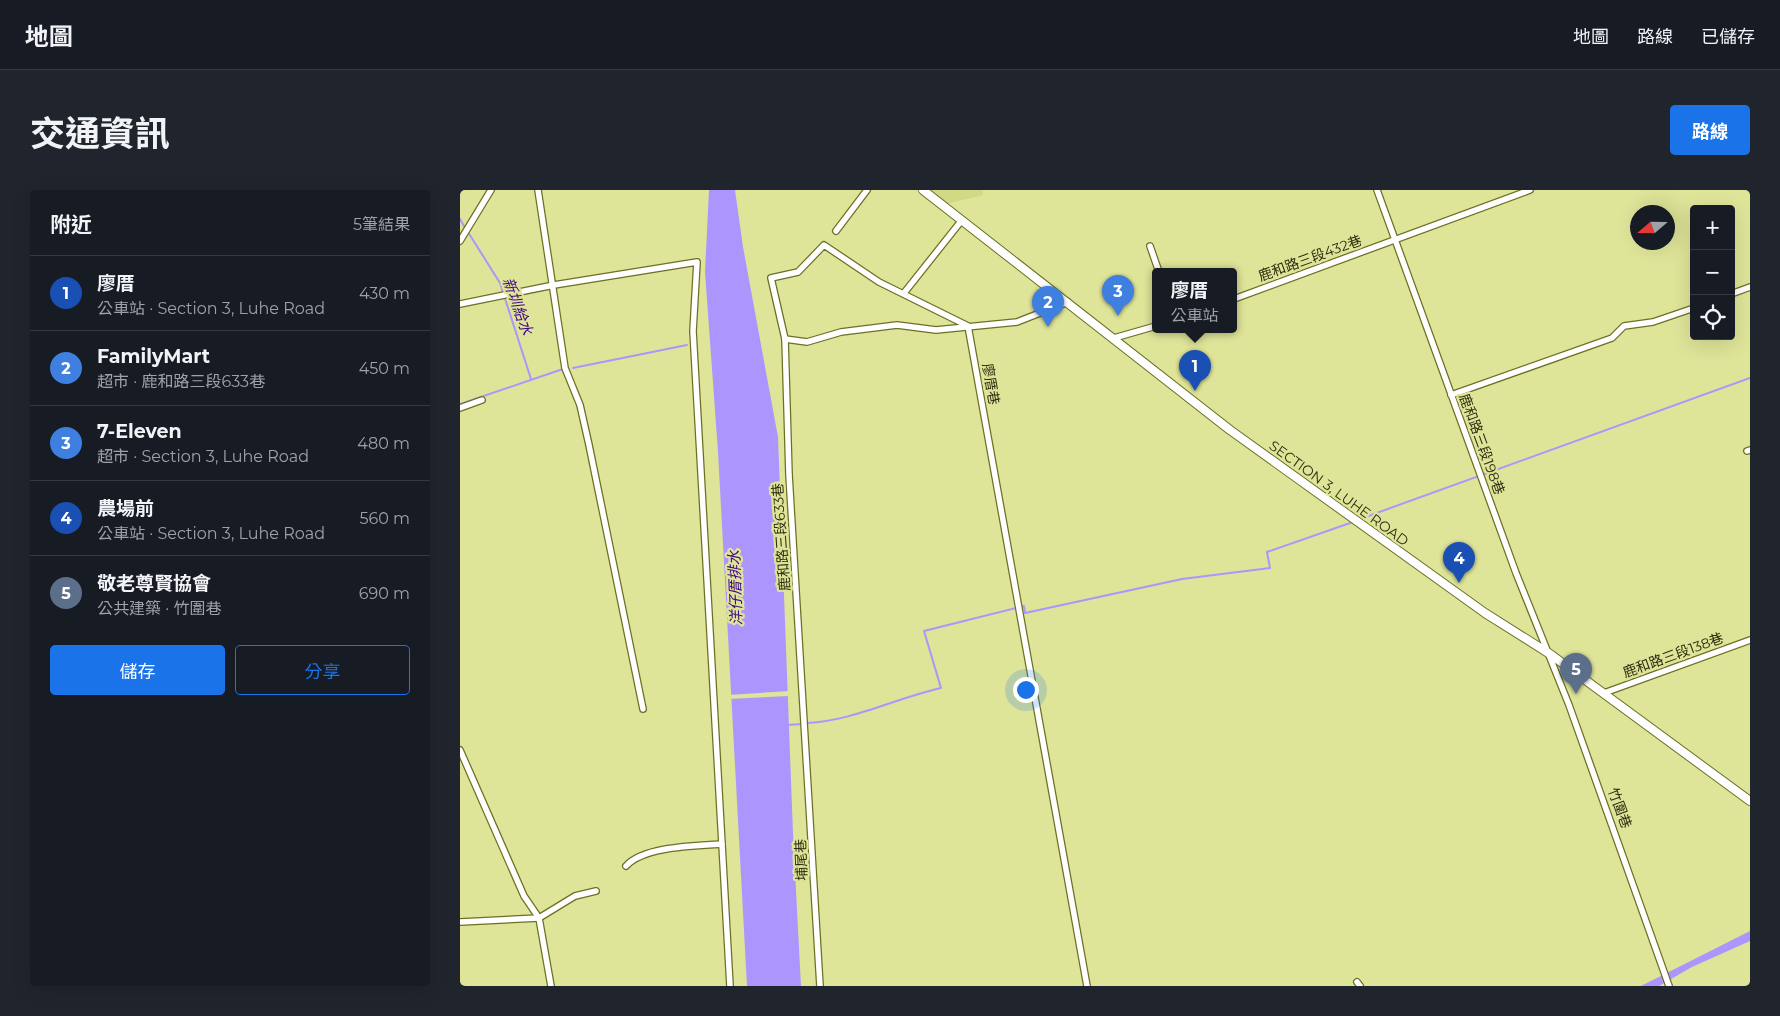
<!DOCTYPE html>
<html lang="zh-TW">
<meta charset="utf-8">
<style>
body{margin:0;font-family:Montserrat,"Noto Sans TC",sans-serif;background:#20242c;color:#f1f3f6}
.controls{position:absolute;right:15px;top:15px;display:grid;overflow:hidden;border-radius:5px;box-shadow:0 5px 20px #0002}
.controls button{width:45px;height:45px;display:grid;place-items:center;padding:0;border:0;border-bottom:1px solid #363941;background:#171b24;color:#f1f3f6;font:25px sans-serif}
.compass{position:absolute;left:1170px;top:15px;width:45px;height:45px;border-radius:50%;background:#171b24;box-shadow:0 5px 20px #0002;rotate:250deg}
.you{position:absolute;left:565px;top:499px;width:18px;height:18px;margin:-12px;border:4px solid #fff;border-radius:50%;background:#1a73e8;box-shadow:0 0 0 8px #1a73e833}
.badge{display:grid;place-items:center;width:32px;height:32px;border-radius:50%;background:#1a73e8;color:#fff;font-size:16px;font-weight:700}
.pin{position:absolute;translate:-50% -41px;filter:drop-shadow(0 1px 2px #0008)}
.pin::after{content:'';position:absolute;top:26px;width:18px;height:15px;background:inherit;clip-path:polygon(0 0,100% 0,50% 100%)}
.popup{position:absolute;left:692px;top:78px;width:85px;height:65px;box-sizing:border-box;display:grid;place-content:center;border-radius:5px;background:#171b24;filter:drop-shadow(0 1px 4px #0005);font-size:16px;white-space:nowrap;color:#9ea1a6}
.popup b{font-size:19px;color:#f1f3f6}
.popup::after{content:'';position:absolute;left:50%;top:100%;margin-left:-10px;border:10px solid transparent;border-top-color:#171b24}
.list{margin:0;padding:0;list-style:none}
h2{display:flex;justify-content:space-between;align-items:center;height:65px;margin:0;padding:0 20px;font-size:21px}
h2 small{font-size:16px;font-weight:400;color:#9ea1a6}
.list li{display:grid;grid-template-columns:32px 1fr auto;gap:15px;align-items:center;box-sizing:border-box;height:75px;padding:0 20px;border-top:1px solid #363941}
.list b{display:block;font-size:19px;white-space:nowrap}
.list p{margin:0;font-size:16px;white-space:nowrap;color:#9ea1a6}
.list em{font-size:16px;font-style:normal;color:#9ea1a6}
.actions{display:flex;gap:10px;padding:15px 20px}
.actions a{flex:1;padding:11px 0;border:1px solid #1a73e8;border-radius:5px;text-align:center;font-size:18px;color:#1a73e8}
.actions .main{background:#1a73e8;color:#fff}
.icon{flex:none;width:28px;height:28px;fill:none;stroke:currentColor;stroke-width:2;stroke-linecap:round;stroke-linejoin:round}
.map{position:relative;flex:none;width:1290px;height:796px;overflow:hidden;border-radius:5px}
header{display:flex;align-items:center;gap:30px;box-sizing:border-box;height:70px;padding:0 25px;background:#171b24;border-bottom:1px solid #363941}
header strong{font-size:24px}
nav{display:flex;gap:28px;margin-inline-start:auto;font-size:18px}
.intro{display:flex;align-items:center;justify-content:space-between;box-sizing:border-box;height:120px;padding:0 30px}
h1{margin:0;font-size:35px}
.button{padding:12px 22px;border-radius:5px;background:#1a73e8;color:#fff;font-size:18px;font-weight:700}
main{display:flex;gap:30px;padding:0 30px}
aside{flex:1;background:#171b24;border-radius:5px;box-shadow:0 5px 20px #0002}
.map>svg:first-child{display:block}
.built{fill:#d2d984}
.water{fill:#ac96fe}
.pier{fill:#dee498}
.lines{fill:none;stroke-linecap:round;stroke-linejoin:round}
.stream{stroke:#ac96fe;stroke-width:2}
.minor-casing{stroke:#6c7024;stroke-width:8}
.major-casing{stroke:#6c7024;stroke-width:10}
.minor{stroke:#fff;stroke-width:5.5}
.major{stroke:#fff;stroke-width:8}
.labels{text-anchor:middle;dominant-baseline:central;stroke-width:4.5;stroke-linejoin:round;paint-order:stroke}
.street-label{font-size:14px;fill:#2c2e0f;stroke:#dee498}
.water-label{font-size:15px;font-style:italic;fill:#3e0585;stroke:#dee498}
</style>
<header>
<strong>地圖</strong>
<nav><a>地圖</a><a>路線</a><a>已儲存</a></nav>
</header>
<div class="intro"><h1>交通資訊</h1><a class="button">路線</a></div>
<main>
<aside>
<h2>附近<small>5筆結果</small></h2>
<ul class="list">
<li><span class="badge" style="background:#1a4fb4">1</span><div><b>廖厝</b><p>公車站 · Section 3, Luhe Road</p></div><em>430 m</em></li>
<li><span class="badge" style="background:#3f7fe0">2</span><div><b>FamilyMart</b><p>超市 · 鹿和路三段633巷</p></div><em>450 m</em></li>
<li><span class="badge" style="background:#3f7fe0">3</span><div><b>7-Eleven</b><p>超市 · Section 3, Luhe Road</p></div><em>480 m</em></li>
<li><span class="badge" style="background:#1a4fb4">4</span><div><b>農場前</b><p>公車站 · Section 3, Luhe Road</p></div><em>560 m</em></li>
<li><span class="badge" style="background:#5c6f8a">5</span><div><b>敬老尊賢協會</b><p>公共建築 · 竹圍巷</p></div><em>690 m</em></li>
</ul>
<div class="actions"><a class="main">儲存</a><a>分享</a></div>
</aside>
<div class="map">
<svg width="1290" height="796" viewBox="0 0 1290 796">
<rect width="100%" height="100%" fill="#dee498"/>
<polygon class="built" points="471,0 522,0 523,5 486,14"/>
<g class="water">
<polygon points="249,0 275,0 283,57 318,247 333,643 341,796 287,796 258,262 245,82"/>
<polygon points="1290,741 1290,751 1232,777 1199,796 1181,796"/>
</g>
<polygon class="pier" points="329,501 329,506 268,509 268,505"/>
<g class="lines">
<g class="stream">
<polyline points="0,29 5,38"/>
<polyline points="8,42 40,93 71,189"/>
<polyline points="113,178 227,155"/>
<polyline points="0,214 103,179"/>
<polyline points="900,329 1290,188"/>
<path d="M347 533C393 531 436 508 481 498L464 441 564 416 565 423 722 389 810 378 807 362 893 332"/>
<polyline points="327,535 342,534"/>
<polyline points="1209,789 1212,796"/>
</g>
<defs>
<g id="minor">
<polyline points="78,0 105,178 120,215 129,255 183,519"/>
<polyline points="917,0 1056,383 1109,515 1209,796"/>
<polyline points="376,41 407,0"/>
<polyline points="0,51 31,0"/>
<polyline points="690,56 699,82"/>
<polyline points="444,103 502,30"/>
<polyline points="1271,104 1290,97"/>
<polyline points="774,109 1070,0"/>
<polyline points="0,114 94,95 237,72 233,141 270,796"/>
<polyline points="654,148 696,136"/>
<polyline points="325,149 347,152 381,142 437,135 476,140 557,132 608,112"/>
<polyline points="991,205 1152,148 1164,136 1193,132 1234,118"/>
<polyline points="0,218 22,210"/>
<polyline points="1287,261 1290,260"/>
<polyline points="1144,503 1290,450"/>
<polyline points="0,560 64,706 79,728 91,796"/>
<path d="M166 676C184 656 236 656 262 654"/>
<polyline points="0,732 79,728 115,706 136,701"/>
<polyline points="897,792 900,796"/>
<polyline points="360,796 329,285 325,149 311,88 338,82 364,55 419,92 508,136 627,796"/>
</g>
<polyline id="major" points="463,0 770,240 1025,423 1090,464 1290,611"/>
</defs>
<use href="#minor" class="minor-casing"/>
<use href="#major" class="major-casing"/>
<use href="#minor" class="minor"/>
<use href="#major" class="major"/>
</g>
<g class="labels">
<g class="street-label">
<text transform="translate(850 68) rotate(-20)">鹿和路三段432巷</text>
<text transform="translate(531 194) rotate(80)">廖厝巷</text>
<text transform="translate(1022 254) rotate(70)">鹿和路三段198巷</text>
<text transform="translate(879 303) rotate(36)">SECTION 3, LUHE ROAD</text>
<text transform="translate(321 347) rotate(-94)">鹿和路三段633巷</text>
<text transform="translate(1213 465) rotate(-20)">鹿和路三段138巷</text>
<text transform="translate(1160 618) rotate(70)">竹圍巷</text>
<text transform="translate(341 670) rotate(-92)">埔尾巷</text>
</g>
<g class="water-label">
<text transform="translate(58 116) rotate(70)">新圳給水</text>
<text transform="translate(275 398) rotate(-92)">洋仔厝排水</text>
</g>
</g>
</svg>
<div class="controls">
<button>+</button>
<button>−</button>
<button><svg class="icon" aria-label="locate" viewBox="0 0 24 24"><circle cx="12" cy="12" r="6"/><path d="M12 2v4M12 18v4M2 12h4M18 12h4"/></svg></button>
</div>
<svg class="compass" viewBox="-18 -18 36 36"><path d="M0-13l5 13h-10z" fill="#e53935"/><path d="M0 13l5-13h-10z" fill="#9ea1a6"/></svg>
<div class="you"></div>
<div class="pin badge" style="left:735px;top:201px;background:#1a4fb4">1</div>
<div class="popup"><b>廖厝</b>公車站</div>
<div class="pin badge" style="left:588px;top:137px;background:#3f7fe0">2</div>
<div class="pin badge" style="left:658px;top:126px;background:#3f7fe0">3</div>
<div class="pin badge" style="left:999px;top:393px;background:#1a4fb4">4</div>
<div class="pin badge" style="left:1116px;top:504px;background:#5c6f8a">5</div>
</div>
</main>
